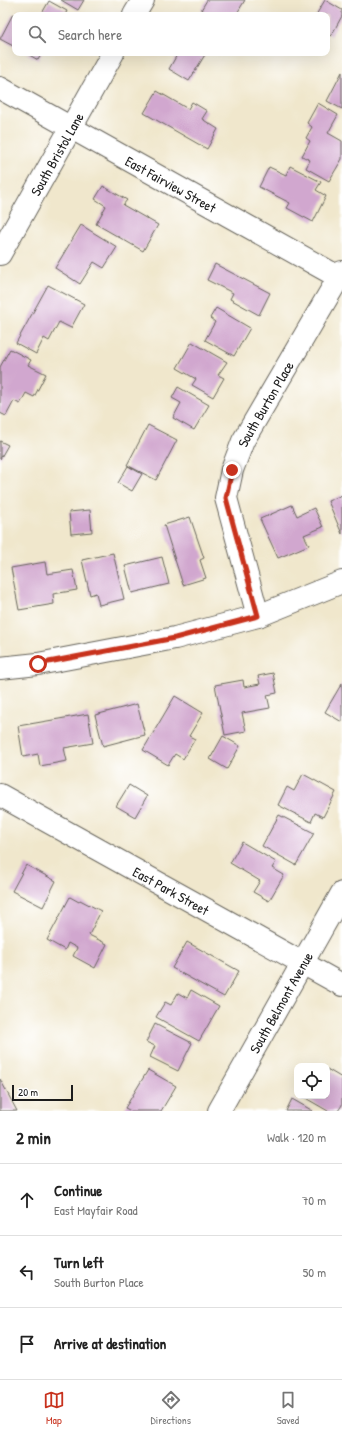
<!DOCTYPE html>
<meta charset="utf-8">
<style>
body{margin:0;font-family:"Patrick Hand",sans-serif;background:#f2f2f2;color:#222}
.controls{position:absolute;right:12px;bottom:12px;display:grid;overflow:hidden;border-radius:8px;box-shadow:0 4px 16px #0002}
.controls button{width:36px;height:36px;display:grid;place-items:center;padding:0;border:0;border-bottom:1px solid #e0e0e0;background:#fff;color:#222;font:20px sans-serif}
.scale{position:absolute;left:12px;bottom:10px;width:61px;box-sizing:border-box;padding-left:4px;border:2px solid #1c1c1c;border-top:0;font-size:11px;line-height:14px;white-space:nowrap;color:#1c1c1c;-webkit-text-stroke:3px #fff;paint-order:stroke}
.stop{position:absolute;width:12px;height:12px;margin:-9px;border:3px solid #c8321e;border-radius:50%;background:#fff}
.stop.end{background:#c8321e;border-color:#fff;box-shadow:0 1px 4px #0008}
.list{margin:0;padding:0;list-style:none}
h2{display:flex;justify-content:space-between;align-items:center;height:52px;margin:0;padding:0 16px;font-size:17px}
h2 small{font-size:13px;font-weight:400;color:#767676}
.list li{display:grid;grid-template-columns:26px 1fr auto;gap:12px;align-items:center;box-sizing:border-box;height:72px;padding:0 16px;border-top:1px solid #e0e0e0}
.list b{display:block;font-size:15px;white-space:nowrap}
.list p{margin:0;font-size:13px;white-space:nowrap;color:#767676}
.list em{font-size:13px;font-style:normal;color:#767676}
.icon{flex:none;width:22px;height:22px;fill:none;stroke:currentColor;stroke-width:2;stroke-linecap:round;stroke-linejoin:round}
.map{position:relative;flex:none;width:342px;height:1111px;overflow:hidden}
.search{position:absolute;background:#fff;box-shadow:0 4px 16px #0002;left:12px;right:12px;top:12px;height:44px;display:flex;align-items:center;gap:10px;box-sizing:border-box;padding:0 14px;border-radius:8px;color:#767676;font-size:15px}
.sheet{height:268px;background:#fff}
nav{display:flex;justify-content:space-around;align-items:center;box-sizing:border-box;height:56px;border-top:1px solid #e0e0e0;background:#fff;font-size:11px;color:#767676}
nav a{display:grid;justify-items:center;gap:2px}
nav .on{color:#c8321e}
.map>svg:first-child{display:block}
.building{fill:#d1a7cf}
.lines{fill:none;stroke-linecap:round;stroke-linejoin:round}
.minor-casing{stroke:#66635a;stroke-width:24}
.minor{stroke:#fff;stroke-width:22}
.route{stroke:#c8321e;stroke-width:5}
.labels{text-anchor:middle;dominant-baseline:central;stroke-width:3.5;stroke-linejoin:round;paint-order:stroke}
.street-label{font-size:14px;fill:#1c1c1c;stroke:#fff}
</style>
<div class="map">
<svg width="342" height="1111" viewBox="0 0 342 1111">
<rect width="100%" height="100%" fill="#fff"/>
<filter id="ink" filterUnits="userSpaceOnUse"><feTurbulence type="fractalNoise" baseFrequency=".025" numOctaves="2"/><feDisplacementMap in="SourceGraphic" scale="8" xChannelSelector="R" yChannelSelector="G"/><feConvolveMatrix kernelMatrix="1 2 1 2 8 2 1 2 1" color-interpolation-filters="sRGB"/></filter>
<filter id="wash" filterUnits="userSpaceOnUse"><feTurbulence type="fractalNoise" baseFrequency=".012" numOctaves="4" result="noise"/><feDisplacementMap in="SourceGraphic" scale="16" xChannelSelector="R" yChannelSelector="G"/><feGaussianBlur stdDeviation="0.9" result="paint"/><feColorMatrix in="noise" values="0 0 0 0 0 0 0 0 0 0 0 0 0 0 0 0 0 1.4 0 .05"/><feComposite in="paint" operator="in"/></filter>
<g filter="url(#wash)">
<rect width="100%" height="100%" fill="#f0e7cc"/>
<g id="blocks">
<g class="building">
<polygon points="61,0 84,0 78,10"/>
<polygon points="207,0 245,0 236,15 210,15 201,10"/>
<polygon points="325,0 342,10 342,16 331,36 327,33 327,15 316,15"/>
<polygon points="49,1 67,11 65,15 41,15"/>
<polygon points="13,14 15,15 15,47 0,39"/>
<polygon points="26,53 42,53 38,60"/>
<polygon points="178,53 206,53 189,81 169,69"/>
<polygon points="342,72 342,109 327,101"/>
<polygon points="157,91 188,109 192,102 207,111 202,119 218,129 207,149 144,113"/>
<polygon points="318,103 338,115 328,133 342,141 342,159 329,181 306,168 310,160 302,156 310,141 306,138 312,127 307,123"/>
<polygon points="290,166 321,182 316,190 326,196 313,222 287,208 290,203 259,187 269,167 286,175"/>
<polygon points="103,186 127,200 123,205 158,225 143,251 96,224 106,206 95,199"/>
<polygon points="81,225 117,247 104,268 94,262 80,284 55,268"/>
<polygon points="215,264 270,293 259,315 230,299 233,293 207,280"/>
<polygon points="48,285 84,304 71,328 59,322 49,341 44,338 36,354 16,343"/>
<polygon points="216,308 250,328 234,356 205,340 215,322 210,318"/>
<polygon points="192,342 227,362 218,375 224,378 213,397 192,385 196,379 177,368"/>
<polygon points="10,349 31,360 28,365 46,374 34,397 26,393 20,404 14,401 6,416 0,413 0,367"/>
<polygon points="178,387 209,405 194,430 173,418 181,403 172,398"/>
<polygon points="148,425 177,440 156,480 127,465"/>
<polygon points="0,441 8,445 0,459"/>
<polygon points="128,466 142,474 132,491 118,483"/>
<polygon points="342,495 342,534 328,501"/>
<polygon points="292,505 297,516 314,508 323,527 304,535 309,545 278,558 260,519"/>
<polygon points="90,510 92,532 71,534 69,512"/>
<polygon points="190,517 204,558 200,560 206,578 183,585 164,525"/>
<polygon points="113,553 124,599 99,605 96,593 90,595 82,560"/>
<polygon points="162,557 169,584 132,593 125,566"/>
<polygon points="45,562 47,574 73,570 77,590 53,594 54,604 19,610 11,568"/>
<polygon points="273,673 277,693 267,695 270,708 242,713 246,731 225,735 215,685 243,680 244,687 260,684 258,676"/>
<polygon points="342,683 342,722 325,712"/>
<polygon points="175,696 203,713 189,736 195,739 183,759 175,754 168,765 143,750"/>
<polygon points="137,704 145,735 103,746 95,715"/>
<polygon points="88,714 93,743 64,748 67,761 40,766 38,754 23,757 18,726"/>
<polygon points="223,736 240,746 227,769 210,759"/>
<polygon points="303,774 336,792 323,817 315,813 311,822 278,805 287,787 294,791"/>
<polygon points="129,785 147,796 135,817 116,806"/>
<polygon points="279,815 314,833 296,865 262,846"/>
<polygon points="242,842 276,862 272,868 284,875 269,901 253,892 260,881 230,863"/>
<polygon points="26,865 56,881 43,907 12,891"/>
<polygon points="70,897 79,902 80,900 101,911 89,935 107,944 95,968 73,956 77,948 68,943 65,950 47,940"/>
<polygon points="187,942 239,971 224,997 172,968"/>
<polygon points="191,990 219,1006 199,1041 156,1017 165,1002 171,1005 178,993 187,998"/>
<polygon points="155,1024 192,1043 178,1071 150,1057 155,1046 146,1042"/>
<polygon points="327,1069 342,1078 342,1105 338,1111 328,1111 302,1096 327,1096"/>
<polygon points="148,1070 176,1086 161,1111 131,1111 125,1108"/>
<polygon points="0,1079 17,1111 0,1111"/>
<polygon points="292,1099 313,1111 286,1111"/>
</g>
</g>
</g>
<g filter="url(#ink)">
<use href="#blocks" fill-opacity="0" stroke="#66635a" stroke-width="1"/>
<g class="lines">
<defs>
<g id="minor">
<polyline points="134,15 143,0"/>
<path id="s1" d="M0 88 342 279"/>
<path id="s2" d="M0 254 113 53"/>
<path id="s3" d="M258 616 226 498 232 470 243 441 342 272"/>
<polyline points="0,668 38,664 175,638 258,616 342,582"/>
<path id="s4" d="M0 795 342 985"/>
<path id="s5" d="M219 1111 342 893"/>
</g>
</defs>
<use href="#minor" class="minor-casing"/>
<use href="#minor" class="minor"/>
</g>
</g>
<g class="lines" filter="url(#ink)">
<polyline class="route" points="38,664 175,638 258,616 226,498 232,470"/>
</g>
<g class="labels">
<g class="street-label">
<text stroke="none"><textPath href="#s2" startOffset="115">South Bristol Lane</textPath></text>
<text stroke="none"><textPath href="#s1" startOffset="196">East Fairview Street</textPath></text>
<text stroke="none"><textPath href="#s3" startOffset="225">South Burton Place</textPath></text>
<text stroke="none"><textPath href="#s4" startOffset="196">East Park Street</textPath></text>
<text stroke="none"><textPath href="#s5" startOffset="125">South Belmont Avenue</textPath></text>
</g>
</g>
</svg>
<div class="controls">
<button><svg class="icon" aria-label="locate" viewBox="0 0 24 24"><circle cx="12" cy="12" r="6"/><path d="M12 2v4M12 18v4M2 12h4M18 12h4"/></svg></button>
</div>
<div class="scale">20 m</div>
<div class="stop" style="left:38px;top:664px"></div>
<div class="stop end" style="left:232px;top:470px"></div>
<div class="search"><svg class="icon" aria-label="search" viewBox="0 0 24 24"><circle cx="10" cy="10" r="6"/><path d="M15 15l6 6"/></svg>Search here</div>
</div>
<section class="sheet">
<h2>2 min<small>Walk · 120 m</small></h2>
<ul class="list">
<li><svg class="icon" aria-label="ahead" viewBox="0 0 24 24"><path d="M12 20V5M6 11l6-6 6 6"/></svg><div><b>Continue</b><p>East Mayfair Road</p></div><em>70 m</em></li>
<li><svg class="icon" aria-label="left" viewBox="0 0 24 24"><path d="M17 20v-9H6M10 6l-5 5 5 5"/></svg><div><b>Turn left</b><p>South Burton Place</p></div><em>50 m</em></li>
<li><svg class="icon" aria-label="arrive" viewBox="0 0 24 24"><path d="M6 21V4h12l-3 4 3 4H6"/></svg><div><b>Arrive at destination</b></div></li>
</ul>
</section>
<nav>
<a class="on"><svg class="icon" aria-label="map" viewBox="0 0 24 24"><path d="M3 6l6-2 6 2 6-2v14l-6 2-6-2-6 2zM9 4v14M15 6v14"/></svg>Map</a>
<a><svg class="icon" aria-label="directions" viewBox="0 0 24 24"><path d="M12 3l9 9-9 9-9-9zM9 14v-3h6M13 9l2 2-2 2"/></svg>Directions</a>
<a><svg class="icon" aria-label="saved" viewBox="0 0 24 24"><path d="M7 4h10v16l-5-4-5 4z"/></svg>Saved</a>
</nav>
